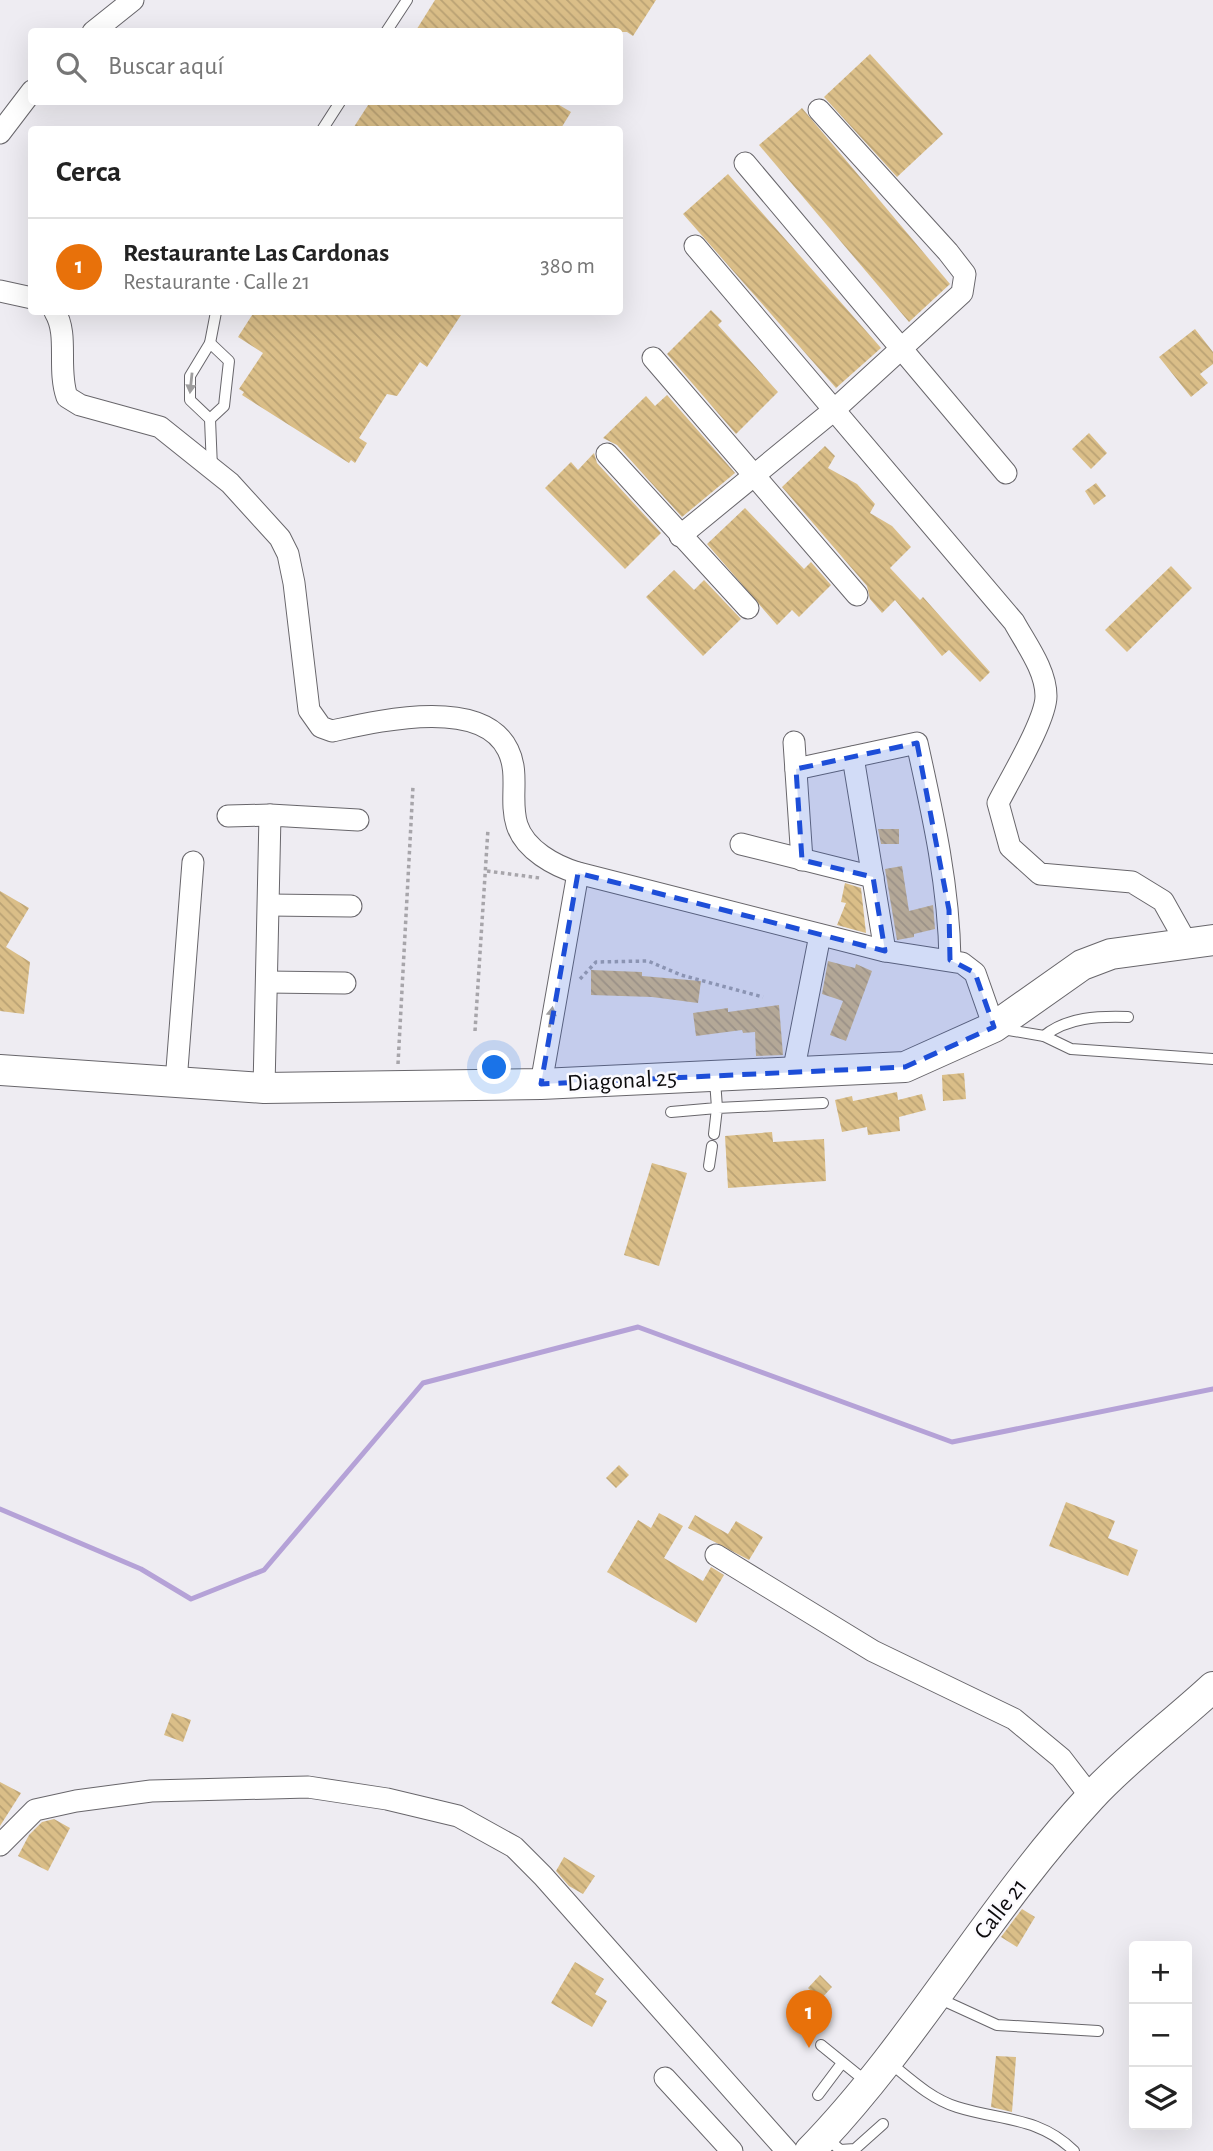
<!DOCTYPE html>
<html lang="es">
<meta charset="utf-8">
<style>
body{margin:0;font-family:"Alegreya Sans",sans-serif;background:#f6f6f6;color:#222}
.controls{position:absolute;right:21px;bottom:21px;display:grid;overflow:hidden;border-radius:7px;box-shadow:0 7px 28px #0002}
.controls button{width:63px;height:63px;display:grid;place-items:center;padding:0;border:0;border-bottom:2px solid #e0e0e0;background:#fff;color:#222;font:35px sans-serif}
.you{position:absolute;left:495px;top:1068px;width:24px;height:24px;margin:-18px;border:5px solid #fff;border-radius:50%;background:#1a73e8;box-shadow:0 0 0 10px #1a73e833}
.badge{display:grid;place-items:center;width:46px;height:46px;border-radius:50%;background:#765e2f;color:#fff;font-size:23px;font-weight:700}
.pin{position:absolute;translate:-50% -58px;filter:drop-shadow(0 2px 4px #0008)}
.pin::after{content:'';position:absolute;top:37px;width:24px;height:21px;background:inherit;clip-path:polygon(0 0,100% 0,50% 100%)}
.list{margin:0;padding:0;list-style:none}
h2{display:flex;justify-content:space-between;align-items:center;height:91px;margin:0;padding:0 28px;font-size:30px}
h2 small{font-size:23px;font-weight:400;color:#767676}
.list li{display:grid;grid-template-columns:46px 1fr auto;gap:21px;align-items:center;box-sizing:border-box;height:98px;padding:0 28px;border-top:2px solid #e0e0e0}
.list b{display:block;font-size:26px;white-space:nowrap}
.list p{margin:0;font-size:23px;white-space:nowrap;color:#767676}
.list em{font-size:23px;font-style:normal;color:#767676}
.icon{flex:none;width:38px;height:38px;fill:none;stroke:currentColor;stroke-width:2;stroke-linecap:round;stroke-linejoin:round}
.map{position:relative;flex:none;width:1213px;height:2151px;overflow:hidden}
.search{position:absolute;background:#fff;box-shadow:0 7px 28px #0002;left:28px;top:28px;width:595px;height:77px;display:flex;align-items:center;gap:18px;box-sizing:border-box;padding:0 24px;border-radius:7px;color:#767676;font-size:26px}
.panel{position:absolute;background:#fff;box-shadow:0 7px 28px #0002;left:28px;top:126px;width:595px;height:189px;border-radius:7px}
.map>svg:first-child{display:block}
.lines{fill:none;stroke-linecap:round;stroke-linejoin:round}
.stream{stroke:#b5a2d7;stroke-width:5}
.building{fill:url(#building-back-hatch)}
.lane-casing{stroke:#68666b;stroke-width:12}
.street-casing{stroke:#68666b;stroke-width:23}
.secondary-casing{stroke:#68666b;stroke-width:32}
.path{stroke:#a7a5aa;stroke-width:3.5;stroke-dasharray:3.5 3.5;stroke-linecap:butt}
.lane{stroke:#fff;stroke-width:10}
.street{stroke:#fff;stroke-width:21}
.secondary{stroke:#fff;stroke-width:30}
.oneway{fill:#9e9d9e}
.marked{fill:#1d4ed8;fill-opacity:0.2;stroke:#1d4ed8;stroke-width:5;stroke-dasharray:14 9;stroke-linejoin:round}
.labels{text-anchor:middle;dominant-baseline:central;stroke-width:5;stroke-linejoin:round;paint-order:stroke}
.street-label{font-size:24px;fill:#0c0b0d;stroke:#fbfafe}
</style>
<div class="map">
<svg width="1213" height="2151" viewBox="0 0 1213 2151">
<defs>
<pattern id="building-back-hatch" width="6" height="6" patternUnits="userSpaceOnUse" patternTransform="scale(1.75)"><rect width="6" height="6" fill="#dabe88"/><path d="M-1 5l2 2M0 0l6 6M5-1l2 2" fill="none" stroke="#baa274"/></pattern>
</defs>
<rect width="100%" height="100%" fill="#eeecf2"/>
<g class="lines">
<polyline class="stream" points="0,1509 141,1569 191,1599 264,1570 423,1383 638,1327 952,1442 1213,1389"/>
</g>
<g class="building">
<polygon points="435,0 656,0 633,36 627,32 415,32"/>
<polygon points="870,54 943,134 897,177 824,97"/>
<polygon points="370,102 554,102 571,112 560,130 352,130"/>
<polygon points="802,108 950,284 909,322 759,145"/>
<polygon points="728,174 881,348 836,388 683,214"/>
<polygon points="711,310 722,321 718,325 778,392 736,434 667,354"/>
<polygon points="254,312 463,312 427,367 420,362 397,396 387,394 359,438 367,443 355,463 351,460 349,463 242,395 244,392 239,389 263,353 238,337"/>
<polygon points="1195,329 1213,352 1213,364 1200,374 1208,383 1191,397 1159,357"/>
<polygon points="667,395 735,473 682,517 617,445 603,438 646,396 655,406"/>
<polygon points="1089,433 1107,453 1091,469 1072,449"/>
<polygon points="825,446 835,456 828,468 857,484 875,504 870,513 892,526 911,547 890,568 920,600 923,597 990,672 980,682 949,650 942,656 895,600 882,613 870,599 867,586 782,487"/>
<polygon points="594,453 597,463 661,533 625,569 545,488 571,462 578,470"/>
<polygon points="1096,483 1106,496 1094,505 1085,491"/>
<polygon points="745,508 804,569 811,562 831,585 799,617 792,610 777,625 707,544"/>
<polygon points="1171,566 1192,588 1127,652 1105,630"/>
<polygon points="674,570 694,590 704,580 741,619 703,656 646,597"/>
<polygon points="878,829 899,829 899,844 881,844"/>
<polygon points="902,866 909,911 933,905 935,929 914,934 914,937 897,940 885,869"/>
<polygon points="845,883 861,888 866,933 837,925 846,903 841,902"/>
<polygon points="0,891 29,908 6,947 30,962 24,1014 0,1011"/>
<polygon points="828,961 855,968 856,964 872,971 846,1041 830,1035 843,1001 822,994"/>
<polygon points="591,970 642,972 642,976 701,981 698,1003 652,997 591,995"/>
<polygon points="779,1005 783,1055 756,1056 755,1032 743,1033 742,1030 696,1036 693,1013 728,1008 728,1012"/>
<polygon points="964,1073 966,1099 943,1101 942,1075"/>
<polygon points="897,1092 898,1100 922,1094 926,1110 899,1117 900,1131 868,1135 867,1127 842,1132 835,1100 852,1096 853,1101"/>
<polygon points="772,1132 773,1142 824,1139 826,1181 728,1188 725,1136"/>
<polygon points="652,1163 687,1173 659,1266 624,1255"/>
<polygon points="619,1465 629,1475 616,1488 606,1478"/>
<polygon points="1066,1502 1115,1521 1108,1538 1138,1550 1128,1576 1049,1546"/>
<polygon points="659,1513 683,1526 664,1558 703,1581 711,1567 724,1575 696,1623 607,1572 638,1520 651,1528"/>
<polygon points="695,1515 728,1534 736,1521 763,1537 749,1560 688,1528"/>
<polygon points="172,1713 191,1720 183,1742 164,1735"/>
<polygon points="0,1782 21,1793 0,1826"/>
<polygon points="54,1819 70,1828 48,1871 18,1856 29,1835 42,1822"/>
<polygon points="564,1857 595,1876 583,1894 569,1886 556,1871"/>
<polygon points="1022,1909 1035,1917 1017,1947 1001,1937"/>
<polygon points="575,1962 604,1979 595,1994 607,2001 592,2027 551,2003"/>
<polygon points="820,1975 832,1987 820,2000 808,1988"/>
<polygon points="996,2056 1016,2057 1012,2112 991,2107"/>
</g>
<g class="lines">
<defs>
<g id="lane">
<polyline points="386,32 407,0"/>
<polyline points="322,130 340,102"/>
<polyline points="210,419 224,406 229,361 210,343"/>
<polyline points="212,468 210,419 190,400 190,376 210,343 216,312"/>
<polyline points="1003,1029 1044,1036 1071,1049 1213,1059"/>
<path d="M1044 1036C1067 1017 1099 1016 1128 1017"/>
<polyline points="671,1112 717,1108 715,1080"/>
<polyline points="714,1134 717,1108 823,1103"/>
<polyline points="709,1166 712,1146"/>
<polyline points="938,1998 997,2025 1098,2031"/>
<polyline points="821,2045 868,2083"/>
<path d="M889 2062C910 2079 931 2099 957 2107 1001 2121 1038 2116 1074 2151"/>
<polyline points="818,2095 842,2063"/>
<polyline points="827,2138 840,2150 855,2149 883,2124"/>
</g>
<g id="street">
<polyline points="93,32 133,0"/>
<polyline points="0,133 32,91"/>
<polyline points="745,163 1006,473"/>
<path d="M695 246 1014 622C1026 644 1046 670 1046 696 1046 720 1010 779 998 803L1010 847 1040 874 1132 882 1163 901 1186 942"/>
<polyline points="0,291 32,298"/>
<path d="M55 312C69 335 57 368 67 397L80 405 160 427 230 483 280 538 288 554 294 583 309 710 321 727 332 731C378 721 482 696 508 750 520 774 509 800 517 825 525 850 555 866 578 873L885 951 962 963 975 973 994 1027"/>
<polyline points="653,358 857,595"/>
<polyline points="607,454 748,608"/>
<polyline points="680,536 834,410 962,293 965,274 948,252 819,110"/>
<polyline points="794,742 802,860"/>
<polyline points="853,757 885,951"/>
<path d="M796 769 917 743C933 815 949 886 950 960"/>
<polyline points="228,816 270,815"/>
<polyline points="741,844 873,877"/>
<polyline points="269,905 351,906"/>
<polyline points="267,982 345,983"/>
<polyline points="793,1073 820,935"/>
<polyline points="176,1082 193,862"/>
<polyline points="541,1084 578,873"/>
<polyline points="264,1088 270,815 358,820"/>
<polyline points="716,1555 873,1651 1014,1719 1061,1758 1091,1797"/>
<polyline points="0,1845 35,1810 76,1801 151,1791 308,1787 387,1799 458,1816 514,1847 543,1876 787,2151"/>
<polyline points="665,2078 732,2151"/>
</g>
<g id="secondary">
<polyline points="0,1070 264,1088 541,1084 905,1067 994,1027 1082,965 1111,954 1213,940"/>
<path d="M810 2151C915 2043 988 1908 1091 1797 1127 1758 1173 1724 1213 1687"/>
</g>
</defs>
<use href="#lane" class="lane-casing"/>
<use href="#street" class="street-casing"/>
<use href="#secondary" class="secondary-casing"/>
<g class="path">
<polyline points="487,871 540,878"/>
<polyline points="580,979 596,962 648,961 681,975 763,997"/>
<polyline points="475,1031 488,829"/>
<polyline points="398,1064 413,786"/>
</g>
<use href="#lane" class="lane"/>
<use href="#street" class="street"/>
<use href="#secondary" class="secondary"/>
</g>
<defs><path id="oneway-solid" d="M-6-.8H1V-3.2L6.5 0L1 3.2V.8H-6Z" transform="scale(1.75)"/></defs>
<g class="oneway">
<use href="#oneway-solid" transform="translate(191 383) rotate(96)"/>
<use href="#oneway-solid" transform="translate(551 1017) rotate(-81)"/>
</g>
<path class="marked" d="M917 743 949 910 950 960 975 973 994 1027 905 1067 541 1084 578 873 885 951 873 877 802 860 796 769Z"/>
<g class="labels">
<g class="street-label">
<text transform="translate(622 1081) rotate(-3)">Diagonal 25</text>
<text transform="translate(1001 1909) rotate(-52)">Calle 21</text>
</g>
</g>
</svg>
<div class="controls">
<button>+</button>
<button>−</button>
<button><svg class="icon" aria-label="layers" viewBox="0 0 24 24"><path d="M12 4l9 5-9 5-9-5zM3 14l9 5 9-5"/></svg></button>
</div>
<div class="you"></div>
<div class="pin badge" style="left:809px;top:2048px;background:#e8710a">1</div>
<div class="search"><svg class="icon" aria-label="search" viewBox="0 0 24 24"><circle cx="10" cy="10" r="6"/><path d="M15 15l6 6"/></svg>Buscar aquí</div>
<section class="panel">
<h2>Cerca<small></small></h2>
<ul class="list">
<li><span class="badge" style="background:#e8710a">1</span><div><b>Restaurante Las Cardonas</b><p>Restaurante · Calle 21</p></div><em>380 m</em></li>
</ul>
</section>
</div>
